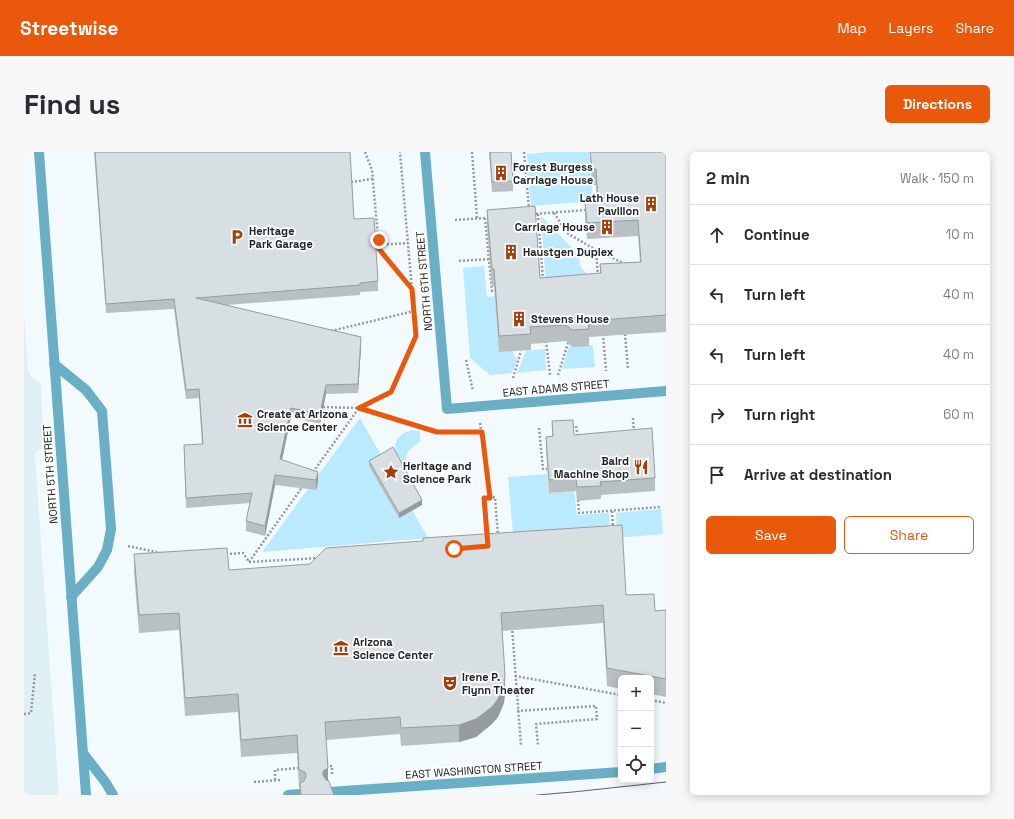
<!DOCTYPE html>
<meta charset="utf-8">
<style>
body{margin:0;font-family:"Space Grotesk",sans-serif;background:#f7f7f7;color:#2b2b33}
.controls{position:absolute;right:12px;bottom:12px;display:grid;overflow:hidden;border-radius:6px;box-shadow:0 2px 10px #0003}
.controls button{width:36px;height:36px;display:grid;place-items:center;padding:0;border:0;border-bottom:1px solid #e1e1e2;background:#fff;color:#2b2b33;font:20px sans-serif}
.stop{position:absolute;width:12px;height:12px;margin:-9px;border:3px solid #ea580c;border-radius:50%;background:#fff}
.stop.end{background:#ea580c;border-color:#fff;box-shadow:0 1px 4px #0008}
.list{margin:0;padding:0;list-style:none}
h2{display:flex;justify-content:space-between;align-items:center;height:52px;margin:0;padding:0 16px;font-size:17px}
h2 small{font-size:13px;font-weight:400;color:#7c7c81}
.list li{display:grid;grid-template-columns:26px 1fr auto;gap:12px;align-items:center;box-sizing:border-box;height:60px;padding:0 16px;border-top:1px solid #e1e1e2}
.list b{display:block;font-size:15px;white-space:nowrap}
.list em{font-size:13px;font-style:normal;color:#7c7c81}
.actions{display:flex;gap:8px;padding:12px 16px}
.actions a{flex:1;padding:9px 0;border:1px solid #ea580c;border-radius:6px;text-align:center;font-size:14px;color:#ea580c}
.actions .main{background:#ea580c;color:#fff}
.icon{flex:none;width:22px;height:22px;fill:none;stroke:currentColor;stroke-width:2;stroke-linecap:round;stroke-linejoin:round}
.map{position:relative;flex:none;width:642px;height:643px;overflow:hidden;border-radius:6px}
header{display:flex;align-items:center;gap:24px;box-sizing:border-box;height:56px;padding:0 20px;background:#ea580c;color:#fff}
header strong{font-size:19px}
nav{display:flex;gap:22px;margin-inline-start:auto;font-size:14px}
.intro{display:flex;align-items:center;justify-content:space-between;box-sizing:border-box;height:96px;padding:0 24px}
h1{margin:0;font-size:28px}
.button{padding:10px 18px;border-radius:6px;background:#ea580c;color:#fff;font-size:14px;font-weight:700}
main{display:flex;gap:24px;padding:0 24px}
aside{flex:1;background:#fff;border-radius:6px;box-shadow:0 2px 10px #0003}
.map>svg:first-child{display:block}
.built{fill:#deeff5}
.green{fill:#baeafb}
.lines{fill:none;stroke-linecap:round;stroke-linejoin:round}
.path{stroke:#959b9d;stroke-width:2.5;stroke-dasharray:2 2;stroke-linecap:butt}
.service{stroke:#6aafc5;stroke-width:10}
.pedestrian{stroke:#6aafc5;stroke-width:10}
.minor{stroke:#6aafc5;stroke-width:10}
.tram{stroke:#5c6062;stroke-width:1}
.wall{fill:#b9c0c2}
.shaded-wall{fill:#969c9e}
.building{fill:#d7dfe2;stroke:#969c9e}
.route{stroke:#ea580c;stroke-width:5}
.labels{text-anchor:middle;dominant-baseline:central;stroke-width:3.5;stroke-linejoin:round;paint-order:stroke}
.poi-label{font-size:11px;font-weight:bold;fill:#212425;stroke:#fff;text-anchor:start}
.street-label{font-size:11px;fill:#212425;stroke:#fff}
</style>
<header>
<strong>Streetwise</strong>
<nav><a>Map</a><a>Layers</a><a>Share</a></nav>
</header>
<div class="intro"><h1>Find us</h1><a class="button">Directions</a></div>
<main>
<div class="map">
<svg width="642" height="643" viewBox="0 0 642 643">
<rect width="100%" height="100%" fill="#f2fafd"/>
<polygon class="built" points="0,162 4,218 7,225 13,228 17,232 20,290 19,295 12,300 11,305 35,643 0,643"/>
<g class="green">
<polygon points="524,0 565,0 569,49 507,54 503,2"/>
<polygon points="517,64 555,103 556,114 569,129 522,133"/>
<polygon points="460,114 463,145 471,144 475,200 488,199 493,208 488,221 466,223 446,206 439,116"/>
<polygon points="569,193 571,215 538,217 545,195"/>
<polygon points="521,197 522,218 493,221 502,199"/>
<polygon points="336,266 404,386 238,400"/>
<path d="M390 278 396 279V289C388 298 383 296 382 309L378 310C365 296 372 280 390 278Z"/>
<polygon points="523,322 525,341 550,339 553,363 585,361 586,373 489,381 484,325"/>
<polygon points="637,357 639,382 593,386 592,361"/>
</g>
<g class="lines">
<g class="path">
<polyline points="341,0 348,18 355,97 388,136"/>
<polyline points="448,0 453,66"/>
<polyline points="500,0 505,57"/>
<polyline points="327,30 349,27"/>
<polyline points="530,61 543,81 572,98 601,112"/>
<polyline points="508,62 563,58"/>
<polyline points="514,62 519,128"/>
<polyline points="461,66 468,139 473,139"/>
<polyline points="431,68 461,66"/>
<polyline points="351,93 384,91"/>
<polyline points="572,98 574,125"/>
<polyline points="435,109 465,107"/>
<polyline points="307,179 390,159"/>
<polyline points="579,182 582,219"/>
<polyline points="601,182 604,217"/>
<polyline points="522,189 526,223"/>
<polyline points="442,208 449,239"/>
<polyline points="534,223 544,191"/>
<polyline points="489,226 497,199"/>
<polyline points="299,255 335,256 413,280 458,280"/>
<polyline points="609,266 610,281"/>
<polyline points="456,271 467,346"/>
<polyline points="552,274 554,285"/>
<polyline points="515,276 519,317 523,317"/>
<polyline points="289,320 335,256 367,240 392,184 376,0"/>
<polyline points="554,348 555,361 637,355"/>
<polyline points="588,359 589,376"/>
<polyline points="463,385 460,346 471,345 474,384"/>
<polyline points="104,394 137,401"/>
<polyline points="202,402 219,401 225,410 295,406"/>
<polyline points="225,410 279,334"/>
<polyline points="488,475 497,594"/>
<polyline points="491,524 597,543"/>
<polyline points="627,548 642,551"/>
<polyline points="493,559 572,554 573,567 512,572 514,593"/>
<polyline points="0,562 7,561 11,521"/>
<polyline points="302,614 308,614 308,623"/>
<polyline points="251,628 251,618 275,616"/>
<polyline points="230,630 256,628"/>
</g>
<polyline class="service" points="30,212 62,238 78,259 87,377 83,398 74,415 47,445"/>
<polyline class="pedestrian" points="401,0 423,257 642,239"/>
<g class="minor">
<polyline points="15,0 62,643"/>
<polyline points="59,601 82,631 89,643"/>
<polyline points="627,617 642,615"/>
<polyline points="305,640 597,620"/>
<polyline points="264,643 276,642"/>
</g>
<polyline class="tram" points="513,643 549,640 642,630"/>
</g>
<g class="wall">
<polygon points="70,0 326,0 330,67 354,129 354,139 336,140 336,143 202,153 337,195 334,241 302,242 296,272 267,265 258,308 294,330 292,338 251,333 241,384 222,379 222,369 226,351 162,356 160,293 178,293 175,246 162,247 150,157 82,161"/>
<polygon points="465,0 487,0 489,29 489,39 468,40"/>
<polygon points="566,0 642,0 642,180 565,185 565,194 548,195 542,189 507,192 507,198 475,200 470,134 468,134 463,74 463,58 516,126 576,122 576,112 616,110 614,84 563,87 561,67 561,51 573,50 572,33 568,33"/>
<polygon points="528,269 550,283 631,326 631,339 577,343 577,347 553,349 552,339 525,341 522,298 522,285 528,284"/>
<polygon points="345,309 398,353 375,366 345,314"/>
<polygon points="110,402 205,418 602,443 631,459 642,458 642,545 627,542 627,526 597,526 597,537 583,534 579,471 478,479 481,541 480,551 474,565 468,572 452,585 435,590 377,594 376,582 302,588 304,628 310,643 276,643 276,636 275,636 273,601 217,605 214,560 161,564 155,478 115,481 110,420"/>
</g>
<g class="shaded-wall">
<polygon points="337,185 337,195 334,241 334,232"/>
<polygon points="302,233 302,242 296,272 296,262"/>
<polygon points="267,256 267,265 256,317 256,307"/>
<polygon points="294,320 294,330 292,338 292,328"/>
<polygon points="251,323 251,333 241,384 241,374"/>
<polygon points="398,348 398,353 375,366 375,361"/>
<polygon points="481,523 481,541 480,551 474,565 468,572 452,585 435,590 435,573"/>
<polygon points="304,616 304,634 299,623 299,619"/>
</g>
<g class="building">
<polygon points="71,0 326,0 330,67 350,66 354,129 336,131 336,133 172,146 337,185 334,232 302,233 296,262 267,256 256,307 294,320 292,328 251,323 241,374 222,369 228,341 162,346 160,293 179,292 175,237 162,238 150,147 82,152"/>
<polygon points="466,0 487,0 489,29 468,30"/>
<polygon points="566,0 642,0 642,163 564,169 565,177 548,178 542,173 506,175 507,182 475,184 470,117 468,117 463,58 511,54 516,126 577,121 576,112 617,110 614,68 563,71 561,51 574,50 572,17 568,17"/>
<polygon points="549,268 550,283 628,276 631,326 576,330 577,334 553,335 552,326 525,328 522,285 529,284 528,269"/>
<polygon points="369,295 398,348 375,361 345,309"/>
<polygon points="598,373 602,443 630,442 631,459 642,458 642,527 583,516 579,453 477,461 481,523 480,533 474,547 468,555 452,567 435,573 377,576 376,565 301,570 304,616 299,619 299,623 302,628 305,629 306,633 310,643 277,643 276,631 280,629 282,624 281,620 275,618 273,583 217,588 214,542 161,546 155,461 115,463 110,402 203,396 205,418 286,412 302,396 399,389 399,386"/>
</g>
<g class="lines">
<polyline class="route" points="355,88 355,97 388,137 392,184 367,240 335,256 413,280 458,280 466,346 460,346 464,394 430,397"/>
</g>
<defs>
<symbol id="building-bare" viewBox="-9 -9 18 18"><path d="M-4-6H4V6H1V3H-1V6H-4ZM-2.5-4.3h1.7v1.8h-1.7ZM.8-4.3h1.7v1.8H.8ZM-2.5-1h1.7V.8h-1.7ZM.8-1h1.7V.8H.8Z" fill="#a23d0c" stroke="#fff" stroke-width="2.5" paint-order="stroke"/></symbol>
<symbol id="parking-bare" viewBox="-9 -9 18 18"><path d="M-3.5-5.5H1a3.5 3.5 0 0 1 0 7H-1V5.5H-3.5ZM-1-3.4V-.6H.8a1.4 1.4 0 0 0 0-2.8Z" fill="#a23d0c" stroke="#fff" stroke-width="2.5" paint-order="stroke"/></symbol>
<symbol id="museum-bare" viewBox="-9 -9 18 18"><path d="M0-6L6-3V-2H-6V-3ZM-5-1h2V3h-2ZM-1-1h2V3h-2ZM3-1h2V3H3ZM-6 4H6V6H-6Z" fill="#a23d0c" stroke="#fff" stroke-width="2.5" paint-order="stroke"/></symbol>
<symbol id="restaurant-bare" viewBox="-9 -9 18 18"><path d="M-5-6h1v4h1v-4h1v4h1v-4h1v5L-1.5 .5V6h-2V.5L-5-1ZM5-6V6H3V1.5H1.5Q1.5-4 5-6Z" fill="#a23d0c" stroke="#fff" stroke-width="2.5" paint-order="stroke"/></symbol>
<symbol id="sight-bare" viewBox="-9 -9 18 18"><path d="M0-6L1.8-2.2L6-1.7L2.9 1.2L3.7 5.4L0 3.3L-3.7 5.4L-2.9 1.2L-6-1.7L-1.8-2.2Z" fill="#a23d0c" stroke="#fff" stroke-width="2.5" paint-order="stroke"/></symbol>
<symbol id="theatre-bare" viewBox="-9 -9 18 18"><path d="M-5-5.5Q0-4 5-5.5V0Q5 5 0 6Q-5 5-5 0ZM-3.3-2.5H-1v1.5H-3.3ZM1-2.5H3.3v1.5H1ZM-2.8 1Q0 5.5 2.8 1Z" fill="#a23d0c" stroke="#fff" stroke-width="2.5" paint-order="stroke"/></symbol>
</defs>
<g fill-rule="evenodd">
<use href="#building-bare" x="466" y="10" width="22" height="22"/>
<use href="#building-bare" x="616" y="41" width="22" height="22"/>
<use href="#building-bare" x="572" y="64" width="22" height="22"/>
<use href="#parking-bare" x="202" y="74" width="22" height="22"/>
<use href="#building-bare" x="476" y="89" width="22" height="22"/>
<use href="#building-bare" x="484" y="156" width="22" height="22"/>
<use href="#museum-bare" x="210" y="257" width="22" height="22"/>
<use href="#restaurant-bare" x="606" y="304" width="22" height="22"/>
<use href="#sight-bare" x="356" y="309" width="22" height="22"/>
<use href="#museum-bare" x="306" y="485" width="22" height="22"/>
<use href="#theatre-bare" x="415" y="520" width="22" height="22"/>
</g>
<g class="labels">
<g class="poi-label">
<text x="489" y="15">Forest Burgess<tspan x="489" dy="13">Carriage House</tspan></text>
<text x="615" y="46" text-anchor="end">Lath House<tspan x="615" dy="13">Pavilion</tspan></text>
<text x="571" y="75" text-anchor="end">Carriage House</text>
<text x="225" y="79">Heritage<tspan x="225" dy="13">Park Garage</tspan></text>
<text x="499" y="100">Haustgen Duplex</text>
<text x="507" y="167">Stevens House</text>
<text x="233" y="262">Create at Arizona<tspan x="233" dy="13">Science Center</tspan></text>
<text x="605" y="309" text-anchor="end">Baird<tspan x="605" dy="13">Machine Shop</tspan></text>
<text x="379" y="314">Heritage and<tspan x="379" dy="13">Science Park</tspan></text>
<text x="329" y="490">Arizona<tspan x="329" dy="13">Science Center</tspan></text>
<text x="438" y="525">Irene P.<tspan x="438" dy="13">Flynn Theater</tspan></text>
</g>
<g class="street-label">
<text transform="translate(400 129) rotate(-95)">NORTH 6TH STREET</text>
<text transform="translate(532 236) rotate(-5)">EAST ADAMS STREET</text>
<text transform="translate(26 322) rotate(-94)">NORTH 5TH STREET</text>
<text transform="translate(450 618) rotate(-4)">EAST WASHINGTON STREET</text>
</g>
</g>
</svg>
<div class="controls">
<button>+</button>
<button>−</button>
<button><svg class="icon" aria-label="locate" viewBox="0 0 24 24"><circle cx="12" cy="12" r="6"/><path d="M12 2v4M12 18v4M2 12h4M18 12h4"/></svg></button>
</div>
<div class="stop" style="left:430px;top:397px"></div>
<div class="stop end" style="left:355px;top:88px"></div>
</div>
<aside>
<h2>2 min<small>Walk · 150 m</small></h2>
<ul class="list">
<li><svg class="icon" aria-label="ahead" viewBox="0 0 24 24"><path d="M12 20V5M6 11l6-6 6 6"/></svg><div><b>Continue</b></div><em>10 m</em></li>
<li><svg class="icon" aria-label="left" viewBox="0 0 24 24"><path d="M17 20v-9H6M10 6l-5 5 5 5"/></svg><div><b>Turn left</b></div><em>40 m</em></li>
<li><svg class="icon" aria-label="left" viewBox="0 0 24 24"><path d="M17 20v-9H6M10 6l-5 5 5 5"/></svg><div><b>Turn left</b></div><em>40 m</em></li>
<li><svg class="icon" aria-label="right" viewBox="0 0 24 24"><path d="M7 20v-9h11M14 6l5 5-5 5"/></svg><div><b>Turn right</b></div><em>60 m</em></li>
<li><svg class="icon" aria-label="arrive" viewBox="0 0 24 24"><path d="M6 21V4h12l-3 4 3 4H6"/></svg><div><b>Arrive at destination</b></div></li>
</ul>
<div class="actions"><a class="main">Save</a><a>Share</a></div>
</aside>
</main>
